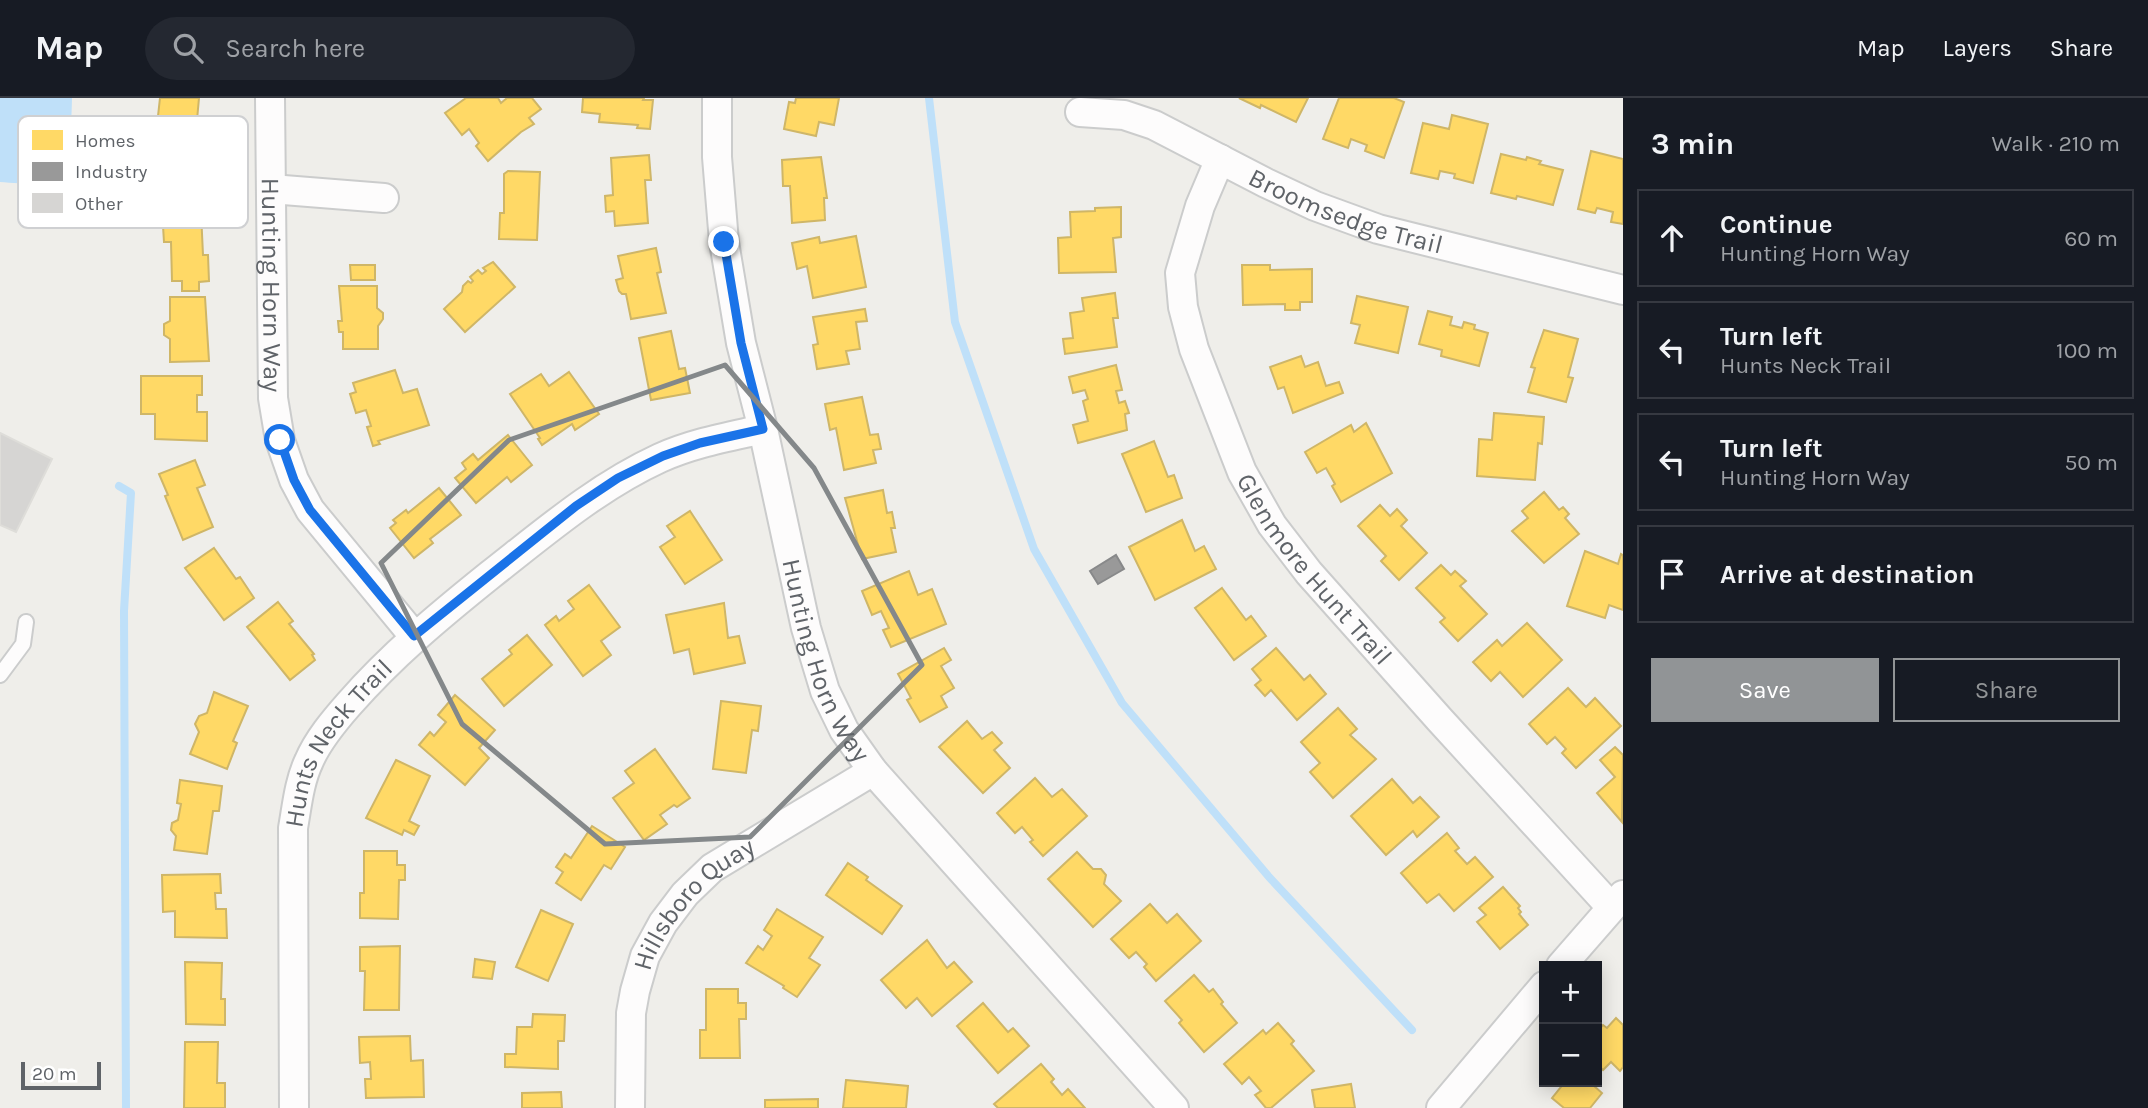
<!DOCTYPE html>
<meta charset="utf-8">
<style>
body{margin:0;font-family:Karla,sans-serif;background:#242831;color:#f1f3f6}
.controls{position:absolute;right:21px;bottom:21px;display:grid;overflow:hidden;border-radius:0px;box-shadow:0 4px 18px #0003}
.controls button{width:63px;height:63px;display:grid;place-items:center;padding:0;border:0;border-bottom:2px solid #363941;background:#171b24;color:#f1f3f6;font:35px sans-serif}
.scale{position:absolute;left:21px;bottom:18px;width:80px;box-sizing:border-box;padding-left:7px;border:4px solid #5f6368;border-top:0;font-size:19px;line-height:24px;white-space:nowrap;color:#5f6368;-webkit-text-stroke:5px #fff;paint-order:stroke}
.stop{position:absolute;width:21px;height:21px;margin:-16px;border:5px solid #1a73e8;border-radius:50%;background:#fff}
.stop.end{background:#1a73e8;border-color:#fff;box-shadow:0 2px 7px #0008}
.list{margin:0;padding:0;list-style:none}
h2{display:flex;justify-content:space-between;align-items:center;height:91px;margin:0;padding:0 28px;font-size:30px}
h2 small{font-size:23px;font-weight:400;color:#9ea1a6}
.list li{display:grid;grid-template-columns:46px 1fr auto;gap:21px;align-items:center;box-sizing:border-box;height:98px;margin:0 14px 14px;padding:0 14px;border:2px solid #363941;border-radius:0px}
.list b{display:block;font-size:26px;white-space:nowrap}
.list p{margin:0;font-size:23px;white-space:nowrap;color:#9ea1a6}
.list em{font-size:23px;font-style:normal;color:#9ea1a6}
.actions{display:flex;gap:14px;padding:21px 28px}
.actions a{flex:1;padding:16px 0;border:2px solid #919496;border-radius:0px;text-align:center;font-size:24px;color:#919496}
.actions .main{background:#919496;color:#fff}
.icon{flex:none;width:38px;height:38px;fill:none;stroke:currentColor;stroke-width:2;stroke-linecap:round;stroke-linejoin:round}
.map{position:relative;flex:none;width:1623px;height:1010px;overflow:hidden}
header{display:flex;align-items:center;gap:42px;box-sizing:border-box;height:98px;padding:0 35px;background:#171b24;border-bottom:2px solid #363941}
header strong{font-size:33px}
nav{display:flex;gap:38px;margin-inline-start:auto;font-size:24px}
.search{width:490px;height:63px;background:#242831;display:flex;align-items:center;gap:18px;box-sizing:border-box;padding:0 24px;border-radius:38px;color:#9ea1a6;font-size:26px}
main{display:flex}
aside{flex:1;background:#171b24}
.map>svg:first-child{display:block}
.water{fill:#bfe0f9}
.homes{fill:#ffd966;stroke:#cfb667;stroke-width:2}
.industry{fill:#999;stroke:#88898a;stroke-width:2}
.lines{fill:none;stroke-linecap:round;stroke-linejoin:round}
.stream{stroke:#bfe0f9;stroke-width:8}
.building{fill:#d6d5d3;stroke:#deddd9;stroke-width:2}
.lane-casing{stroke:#cbcccc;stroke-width:18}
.street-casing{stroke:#cbcccc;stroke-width:32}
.lane{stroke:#fdfcfc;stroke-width:14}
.street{stroke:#fdfcfc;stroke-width:28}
.route{stroke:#1a73e8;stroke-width:9}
.marked{fill:none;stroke:#84888a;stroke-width:5;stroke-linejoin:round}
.labels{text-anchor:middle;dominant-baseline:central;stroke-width:7;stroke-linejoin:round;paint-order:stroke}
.street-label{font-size:26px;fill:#5f6368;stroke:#fff}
.key{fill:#fff;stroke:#cfd0d2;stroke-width:2}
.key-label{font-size:19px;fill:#5f6368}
</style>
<header>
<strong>Map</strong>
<div class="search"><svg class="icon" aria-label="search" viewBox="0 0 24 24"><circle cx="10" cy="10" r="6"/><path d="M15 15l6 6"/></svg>Search here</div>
<nav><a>Map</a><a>Layers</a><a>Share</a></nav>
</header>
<main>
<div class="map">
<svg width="1623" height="1010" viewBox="0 0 1623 1010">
<rect width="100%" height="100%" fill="#efeeea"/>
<path class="water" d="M0 0H72C71 39 71 71 28 84 20 87 8 84 0 84Z"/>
<g class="homes">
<polygon points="160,0 199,0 197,22 158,18"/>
<polygon points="466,0 498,0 501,5 507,0 532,0 541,11 529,20 534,26 521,34 488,63 476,48 479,45 469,31 462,37 445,15"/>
<polygon points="583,0 644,0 643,2 653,2 650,31 637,30 638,27 599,24 600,16 582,14"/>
<polygon points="796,0 839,0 834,27 819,24 816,38 784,31 789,4 795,5"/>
<polygon points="1239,0 1308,0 1296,24 1261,7 1260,10"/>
<polygon points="1339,0 1394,0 1404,4 1384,60 1365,53 1367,47 1351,41 1348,50 1323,41"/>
<polygon points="1452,17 1488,26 1473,85 1454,80 1455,76 1440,73 1438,81 1411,75 1423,25 1449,31"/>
<polygon points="1591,53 1623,61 1623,126 1611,124 1613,114 1597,110 1595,115 1578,111"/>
<polygon points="1501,56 1526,62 1527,59 1541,63 1539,66 1563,72 1553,107 1517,98 1516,101 1491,95"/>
<polygon points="649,57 651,82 645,82 648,125 615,128 614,113 606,114 605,98 613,97 611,60"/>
<polygon points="821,59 827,100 824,100 825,122 792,125 790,88 783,88 782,62"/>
<polygon points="508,73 540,74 537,142 499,141 500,115 504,115 504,76"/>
<polygon points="1121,109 1121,139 1113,140 1116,174 1059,175 1058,140 1071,139 1070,114 1095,113 1095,110"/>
<polygon points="201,114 203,157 208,157 209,183 199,184 199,193 182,193 182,183 172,183 171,144 164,144 163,128 170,128 170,115"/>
<polygon points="856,138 866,189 813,200 807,168 797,171 792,145 819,139 820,145"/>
<polygon points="656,150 661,174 657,175 666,215 631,221 626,196 622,196 619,193 616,182 623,180 618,158"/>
<polygon points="493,164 515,189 465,234 444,211 462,194 463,188 468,183 471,185 473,183 470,179 478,172 482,176 486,173 483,170"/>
<polygon points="350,167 375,167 375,182 351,182"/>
<polygon points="1242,167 1270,167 1270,172 1312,171 1312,204 1300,204 1300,212 1285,212 1285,206 1243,207"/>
<polygon points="339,188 377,188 377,210 383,215 383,221 378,228 378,251 343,251 343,234 339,234 338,223 342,223"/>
<polygon points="1115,195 1118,220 1113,220 1117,249 1065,256 1063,241 1073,240 1070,215 1084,213 1082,200"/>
<polygon points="1357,198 1408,209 1398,255 1355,245 1360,227 1351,225"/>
<polygon points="170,199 205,199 209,263 170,264 170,241 164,237 164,226 170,223"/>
<polygon points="865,211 867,223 856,224 860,251 846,253 849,266 817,271 813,247 818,246 813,219"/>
<polygon points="1428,213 1452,219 1450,227 1462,230 1464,224 1475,227 1474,231 1488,235 1479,268 1441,258 1442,252 1419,246"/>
<polygon points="1544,232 1578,241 1568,279 1573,280 1566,304 1528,294 1535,270 1531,269"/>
<polygon points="671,233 679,271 685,270 690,295 651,302 639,240"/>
<polygon points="1301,258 1305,269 1318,264 1326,288 1339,284 1343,295 1293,315 1284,289 1278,291 1270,269"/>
<polygon points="1116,267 1122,292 1116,293 1119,305 1125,303 1129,315 1125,316 1127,332 1078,345 1073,327 1088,323 1083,303 1088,301 1085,292 1073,295 1069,279"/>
<polygon points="395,272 403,295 417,291 429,327 378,343 380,346 373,348 367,329 371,328 366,312 356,315 350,296 356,294 353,285"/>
<polygon points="569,274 599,316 575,332 572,326 542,347 538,341 540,340 510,296 541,276 549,288"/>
<polygon points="141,278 202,278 202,297 197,297 197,314 207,314 207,343 155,341 155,316 141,316"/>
<polygon points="862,299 870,337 878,336 881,351 873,352 876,365 844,372 836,330 830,332 825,306"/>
<polygon points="1494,315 1544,319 1542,346 1538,345 1535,382 1477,378 1479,341 1492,342"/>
<polygon points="1366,325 1392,375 1341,404 1332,388 1335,386 1326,370 1317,375 1305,354 1351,327 1354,334"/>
<polygon points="508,337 532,367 511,384 507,379 476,405 455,380 466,371 462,365 473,356 478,362"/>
<polygon points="1154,343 1168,379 1174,377 1182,400 1146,414 1122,356"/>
<polygon points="195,362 205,387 197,390 213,429 183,442 165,398 168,397 159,376"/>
<polygon points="439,390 461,417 430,441 433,445 414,460 390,430 396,425 393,422 406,412 408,415"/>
<polygon points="883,392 887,415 892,414 895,430 891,430 896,454 862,461 845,400"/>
<polygon points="1544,394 1559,412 1563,409 1569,416 1565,420 1579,436 1544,465 1512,433 1528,420 1522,413"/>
<polygon points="1380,407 1390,418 1397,411 1407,422 1401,428 1427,455 1399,482 1381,463 1386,458 1358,428"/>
<polygon points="690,413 722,462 685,486 660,449 675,439 667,428"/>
<polygon points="1182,422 1195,453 1204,448 1216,471 1155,502 1129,449"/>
<polygon points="214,450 236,481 240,479 254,500 224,522 185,470"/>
<polygon points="1585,453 1618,466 1621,456 1623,457 1623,512 1609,507 1605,520 1567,508"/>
<polygon points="1441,467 1451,477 1455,473 1466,483 1460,488 1487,516 1458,543 1440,524 1445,520 1416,490"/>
<polygon points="909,473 918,497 932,491 946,526 891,549 883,532 889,530 881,513 872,517 862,493"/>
<polygon points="589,487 620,529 601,543 611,557 583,578 545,527 556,518 559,523 574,511 568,503"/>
<polygon points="1222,490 1246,522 1251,518 1266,538 1234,562 1195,510"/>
<polygon points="278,504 293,523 289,526 314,556 312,557 315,562 290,582 247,529"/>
<polygon points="724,505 728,540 739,538 745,565 694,576 689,551 674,555 666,517"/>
<polygon points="1527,525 1562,562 1523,599 1500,574 1491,583 1473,564 1497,542 1502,548"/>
<polygon points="527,537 552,567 504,608 482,581 512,556 509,552"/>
<polygon points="944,550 951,562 941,568 954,590 941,598 947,609 920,624 907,602 911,600 898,576"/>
<polygon points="1276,550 1304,582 1310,577 1326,596 1297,622 1271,592 1265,598 1255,587 1261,582 1252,571"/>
<polygon points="1568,590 1586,609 1595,600 1621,628 1576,670 1562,655 1566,651 1555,639 1547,646 1529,626"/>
<polygon points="214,594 248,608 233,643 237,645 227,671 190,656 199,634 195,626 199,618 207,615"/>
<polygon points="455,597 495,632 479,650 489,660 465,687 419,647 430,634 434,638 446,624 438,617"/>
<polygon points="721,603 761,608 758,633 752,632 746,675 713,671"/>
<polygon points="1338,610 1357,631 1350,637 1376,661 1333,700 1310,674 1320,665 1301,644"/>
<polygon points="967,623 982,641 992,634 1002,645 994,652 1010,670 983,695 939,649"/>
<polygon points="1615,649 1623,657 1622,724 1597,695 1615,679 1600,662"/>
<polygon points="655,651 690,700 677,709 674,707 660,717 667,726 644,742 613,700 634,685 625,673"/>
<polygon points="396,662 430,678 409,723 419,728 414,737 404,732 402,737 366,720"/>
<polygon points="1035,680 1052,699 1062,691 1087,718 1043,758 1030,744 1033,742 1022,729 1015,735 997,715"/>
<polygon points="1392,681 1413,705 1420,699 1439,719 1417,739 1413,733 1386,757 1351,718"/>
<polygon points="180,682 222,688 219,713 213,713 207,756 174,752 176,738 171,732 172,725 178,722 181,706 177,705"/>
<polygon points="592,728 625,749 611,771 604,767 581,802 556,785 563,774 556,769 565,756 571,760"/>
<polygon points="1447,735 1459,750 1455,753 1467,766 1475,759 1493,779 1454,813 1439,796 1427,805 1401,775"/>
<polygon points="364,753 397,753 397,767 405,767 405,782 399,782 398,821 360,820 360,795 364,795"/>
<polygon points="1077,754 1093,771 1101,771 1106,777 1104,786 1121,803 1093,829 1048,781"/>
<polygon points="848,765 868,779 866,782 902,808 882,836 826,797"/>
<polygon points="220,776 221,795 215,795 216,811 226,811 227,840 175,839 175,813 163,814 162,777"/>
<polygon points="1503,789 1520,808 1518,810 1521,814 1519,816 1528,827 1500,851 1477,824 1486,817 1479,810"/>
<polygon points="1150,806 1167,825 1177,816 1201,843 1156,883 1144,869 1147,866 1136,854 1129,860 1111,841"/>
<polygon points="777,811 823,839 809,860 820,867 797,899 783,890 784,888 746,865 758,848 763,852 772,838 764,832"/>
<polygon points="541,812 573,826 548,883 516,869"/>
<polygon points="927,842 947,870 954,864 972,884 932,918 917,900 906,910 881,882"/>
<polygon points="400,848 399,912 364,912 365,873 360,873 360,849"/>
<polygon points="475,861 495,864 492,881 473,879"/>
<polygon points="185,864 222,865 221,901 225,901 225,927 186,926"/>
<polygon points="1194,877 1209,894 1213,891 1223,904 1221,906 1237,925 1204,954 1179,925 1182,922 1165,903"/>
<polygon points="706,891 738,891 738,905 746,905 746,921 739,921 740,960 700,960 700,932 706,932"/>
<polygon points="983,905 1008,934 1013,930 1029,948 998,975 957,928"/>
<polygon points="533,916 565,917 564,943 558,943 558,971 505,969 505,956 516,956 517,929 532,929"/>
<polygon points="1616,920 1623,927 1623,969 1620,973 1611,964 1603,972 1597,966 1597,933 1603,927 1607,930"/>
<polygon points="1278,925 1294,943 1291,946 1314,973 1271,1010 1266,1010 1255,997 1261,993 1249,979 1242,986 1224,966 1263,932 1266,936"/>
<polygon points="410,938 411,963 423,962 424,999 366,1000 365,981 371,981 370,964 360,965 359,939"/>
<polygon points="185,944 218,944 217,985 225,985 225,1010 184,1010"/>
<polygon points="1041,966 1054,981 1051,984 1062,997 1068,991 1085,1010 998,1010 994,1006"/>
<polygon points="846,982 908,988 906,1010 843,1010"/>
<polygon points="1555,984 1595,984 1593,987 1602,995 1590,1010 1564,1010 1552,1000 1561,989"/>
<polygon points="1351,986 1355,1010 1315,1010 1312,992"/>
<polygon points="561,994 562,1010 522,1010 522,995"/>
<polygon points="818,1001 818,1010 765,1010 765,1002"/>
</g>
<polygon class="industry" points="1116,457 1124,471 1098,486 1090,473"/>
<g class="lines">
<g class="stream">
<polyline points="929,0 955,224 1034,451 1122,605 1269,779 1412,932"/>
<polyline points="119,388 131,395 124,513 126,1010"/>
</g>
</g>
<polygon class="building" points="0,335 52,361 16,434 0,427"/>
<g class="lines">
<defs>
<polyline id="lane" points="0,577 23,546 26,524"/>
<g id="street">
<path id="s1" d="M270 0 273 300 280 342 294 382 310 412 414 538"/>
<path id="s2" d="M717 0V59L724 144 741 245 763 331 806 530 825 593 844 632 873 673 1174 1010"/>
<path id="s3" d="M1080 14 1124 17 1154 27 1266 85 1315 108 1378 131 1623 192"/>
<path id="s4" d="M1220 61 1200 108 1180 175 1183 209 1194 251 1242 374 1272 427 1309 475 1440 622 1611 809"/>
<polyline points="271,91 384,100"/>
<polyline points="1561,868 1623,797"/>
<path id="s5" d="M294 1010 293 730C297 708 299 684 309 663 318 642 334 623 349 606 392 557 439 518 490 477 545 434 597 389 660 360 693 345 728 339 763 331"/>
<path id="s6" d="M630 1010 631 915 635 893 645 858 663 825 685 796 712 770 873 673"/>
<polyline points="1441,1010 1544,888"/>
</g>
</defs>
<use href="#lane" class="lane-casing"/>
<use href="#street" class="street-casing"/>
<use href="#lane" class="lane"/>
<use href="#street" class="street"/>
</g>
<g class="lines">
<polyline class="route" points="280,342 294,382 310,412 414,538 576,408 618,380 663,358 700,345 763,331 741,245 724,144"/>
</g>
<path class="marked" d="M725 267 814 370 922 567 750 739 605 746 462 626 381 465 509 342Z"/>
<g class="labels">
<g class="street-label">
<text stroke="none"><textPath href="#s3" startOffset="287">Broomsedge Trail</textPath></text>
<text stroke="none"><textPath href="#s1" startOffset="187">Hunting Horn Way</textPath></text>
<text stroke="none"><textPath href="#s4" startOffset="452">Glenmore Hunt Trail</textPath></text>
<text stroke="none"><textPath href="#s2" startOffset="576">Hunting Horn Way</textPath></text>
<text stroke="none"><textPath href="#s5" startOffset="378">Hunts Neck Trail</textPath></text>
<text stroke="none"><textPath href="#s6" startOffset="226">Hillsboro Quay</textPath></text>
</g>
</g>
<rect x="18" y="18" width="230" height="112" rx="10" class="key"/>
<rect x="32" y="32" width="31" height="20" fill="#ffd966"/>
<rect x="32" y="64" width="31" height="19" fill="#999"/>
<rect x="32" y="95" width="31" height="20" fill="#d6d5d3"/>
<g class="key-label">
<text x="75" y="49">Homes</text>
<text x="75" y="80">Industry</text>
<text x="75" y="112">Other</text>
</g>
</svg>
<div class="controls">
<button>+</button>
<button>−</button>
</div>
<div class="scale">20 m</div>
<div class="stop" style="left:280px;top:342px"></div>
<div class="stop end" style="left:724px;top:144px"></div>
</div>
<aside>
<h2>3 min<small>Walk · 210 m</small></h2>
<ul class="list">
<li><svg class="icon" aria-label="ahead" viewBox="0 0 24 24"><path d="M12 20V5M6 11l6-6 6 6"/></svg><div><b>Continue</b><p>Hunting Horn Way</p></div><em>60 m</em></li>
<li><svg class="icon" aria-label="left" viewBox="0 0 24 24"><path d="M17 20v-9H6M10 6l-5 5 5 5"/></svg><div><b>Turn left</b><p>Hunts Neck Trail</p></div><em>100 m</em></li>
<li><svg class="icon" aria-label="left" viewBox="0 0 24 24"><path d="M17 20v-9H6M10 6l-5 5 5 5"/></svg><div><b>Turn left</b><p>Hunting Horn Way</p></div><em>50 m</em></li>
<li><svg class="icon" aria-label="arrive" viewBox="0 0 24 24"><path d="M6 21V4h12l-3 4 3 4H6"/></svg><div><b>Arrive at destination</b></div></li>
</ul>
<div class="actions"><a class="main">Save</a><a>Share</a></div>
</aside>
</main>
